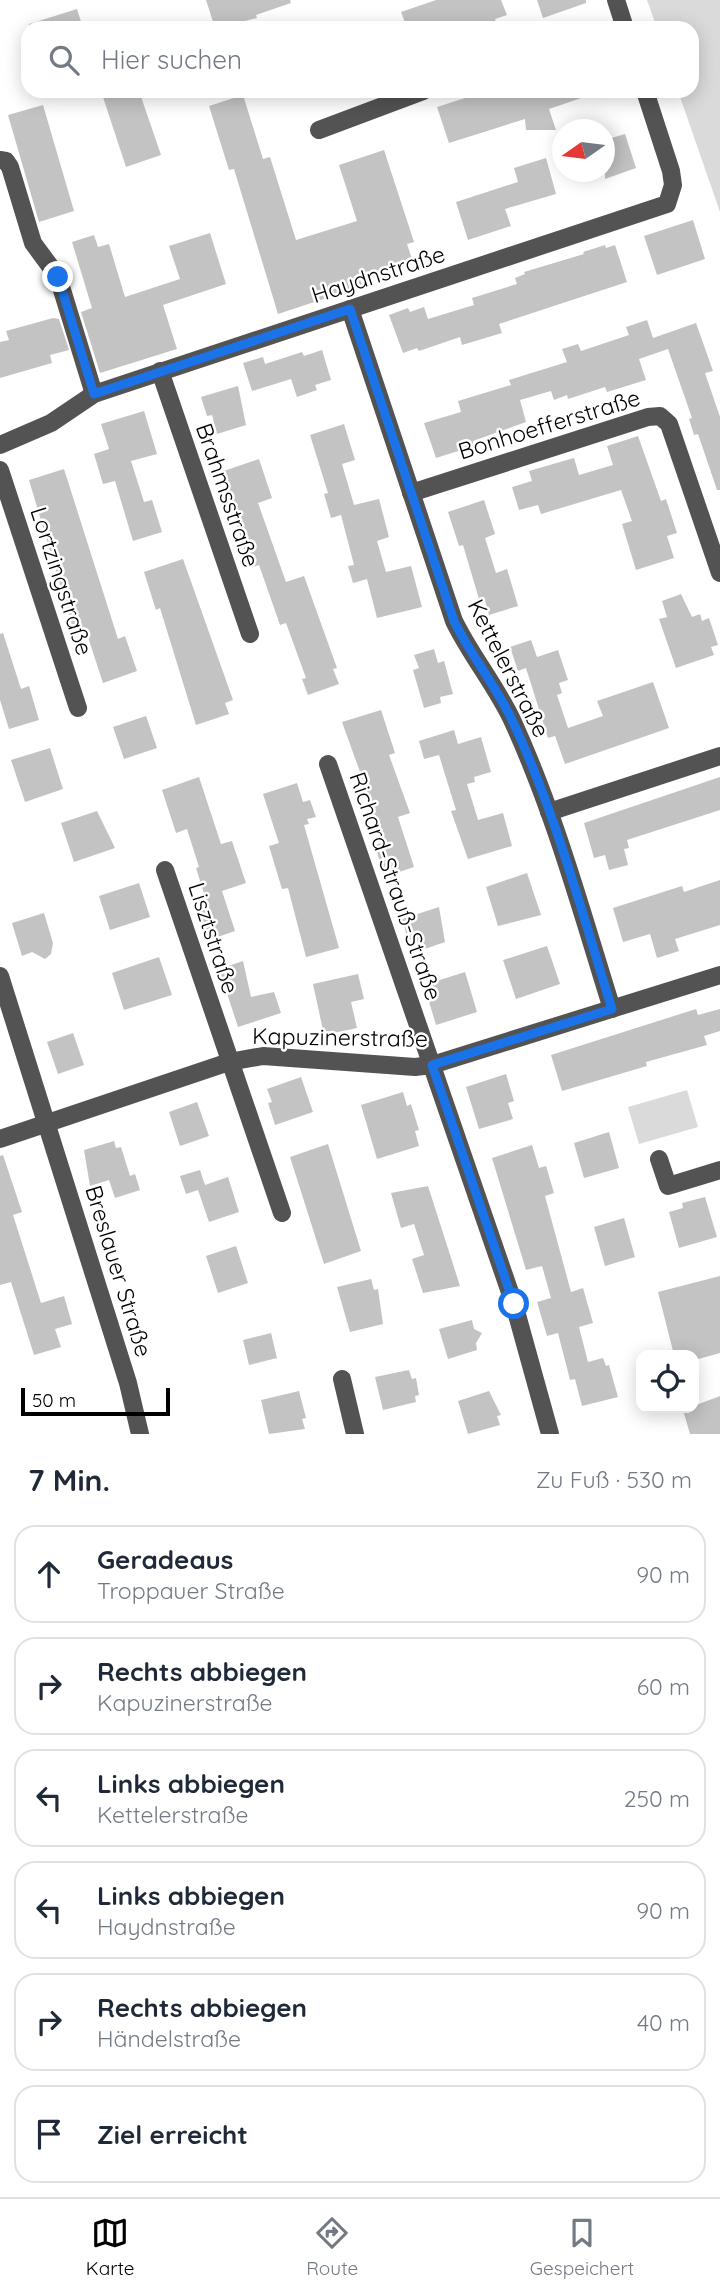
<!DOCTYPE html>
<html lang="de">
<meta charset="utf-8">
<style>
body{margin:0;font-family:Quicksand,sans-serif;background:#f2f2f3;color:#1f2937}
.controls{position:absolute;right:21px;bottom:21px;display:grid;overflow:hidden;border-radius:14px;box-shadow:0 4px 18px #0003}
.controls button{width:63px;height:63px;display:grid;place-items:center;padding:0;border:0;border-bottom:2px solid #e0e1e3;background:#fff;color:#1f2937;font:35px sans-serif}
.compass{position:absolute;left:552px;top:119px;width:63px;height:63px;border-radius:50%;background:#fff;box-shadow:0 4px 18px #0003;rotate:256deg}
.scale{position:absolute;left:21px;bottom:18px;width:149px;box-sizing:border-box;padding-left:7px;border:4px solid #000;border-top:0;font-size:19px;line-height:24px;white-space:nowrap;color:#000;-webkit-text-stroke:5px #fff;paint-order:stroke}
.stop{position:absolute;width:21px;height:21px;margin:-16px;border:5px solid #1a73e8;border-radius:50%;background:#fff}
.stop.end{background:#1a73e8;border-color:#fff;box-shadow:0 2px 7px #0008}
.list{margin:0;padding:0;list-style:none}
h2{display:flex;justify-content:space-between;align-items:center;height:91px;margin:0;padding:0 28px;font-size:30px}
h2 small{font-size:23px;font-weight:400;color:#747a83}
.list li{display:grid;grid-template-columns:46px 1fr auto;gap:21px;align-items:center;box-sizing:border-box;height:98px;margin:0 14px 14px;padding:0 14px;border:2px solid #e0e1e3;border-radius:21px}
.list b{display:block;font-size:26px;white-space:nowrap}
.list p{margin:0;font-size:23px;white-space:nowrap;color:#747a83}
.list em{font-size:23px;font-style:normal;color:#747a83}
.icon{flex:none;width:38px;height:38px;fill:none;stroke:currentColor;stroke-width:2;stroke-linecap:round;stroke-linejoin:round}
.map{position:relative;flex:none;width:720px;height:1434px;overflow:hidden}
.search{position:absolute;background:#fff;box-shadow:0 4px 18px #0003;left:21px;right:21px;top:21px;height:77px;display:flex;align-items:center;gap:18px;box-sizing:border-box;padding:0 24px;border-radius:21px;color:#747a83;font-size:26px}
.sheet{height:763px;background:#fff}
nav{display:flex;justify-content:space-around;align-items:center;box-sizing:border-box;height:98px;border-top:2px solid #e0e1e3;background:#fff;font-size:19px;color:#747a83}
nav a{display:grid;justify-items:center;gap:4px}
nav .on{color:#000}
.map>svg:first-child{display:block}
.green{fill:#dadada}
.building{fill:#c3c3c3}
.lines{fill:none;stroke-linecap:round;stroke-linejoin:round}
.minor{stroke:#535353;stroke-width:18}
.route{stroke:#1a73e8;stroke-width:9}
.labels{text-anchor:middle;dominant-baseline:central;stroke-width:5;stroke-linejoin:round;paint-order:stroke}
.street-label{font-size:23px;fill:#000;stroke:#fff}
</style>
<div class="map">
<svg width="720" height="1434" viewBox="0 0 720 1434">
<rect width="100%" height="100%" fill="#fff"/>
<g class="green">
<polygon points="647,0 720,0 720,212 678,91 692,91 692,28 657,28"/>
<polygon points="687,1090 698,1127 639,1144 628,1107"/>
</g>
<g class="building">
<polygon points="206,0 290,0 291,3 256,15 257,18 215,28"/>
<polygon points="436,0 501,0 507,15 495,19 498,28 407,28 401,12"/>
<polygon points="537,0 586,0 586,3 543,18"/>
<polygon points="77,9 83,28 30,28 29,24"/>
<polygon points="101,91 139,91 161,155 126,167"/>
<polygon points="487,91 593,91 593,94 549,109 556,130 526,130 525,119 449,143 437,107"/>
<polygon points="243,95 263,159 270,157 296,240 357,221 339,165 384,150 414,242 407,244 413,262 360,280 363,286 278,314 234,169 229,170 209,106"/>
<polygon points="43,105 74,211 39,222 8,115"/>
<polygon points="625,134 636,168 605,179 605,140"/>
<polygon points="546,158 556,194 505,209 511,226 468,240 456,202 518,182 514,168"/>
<polygon points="693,220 705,259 657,275 644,236"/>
<polygon points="210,233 226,284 163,305 177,349 100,373 81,312 92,308 72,242 94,235 98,247 109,244 125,297 180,279 169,246"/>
<polygon points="605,245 606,248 615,245 627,282 499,324 502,333 462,345 460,337 419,351 417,348 403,353 389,315 408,308 410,312 424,307 428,319 474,305 472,298 517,284 515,278 525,274 524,272 584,254 583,252"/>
<polygon points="53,318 59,319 69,350 50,355 52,363 0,378 0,342 9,340 6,331"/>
<polygon points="647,320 653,338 696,323 713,371 705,373 720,417 720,490 717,490 698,434 694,435 689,419 692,418 668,349 639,359 646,380 607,392 605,387 568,399 567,395 554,400 551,391 520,400 526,422 473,441 474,446 436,458 424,423 461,412 458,401 511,385 509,380 567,362 562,349 578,344 581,351 629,335 626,327"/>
<polygon points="322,350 331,380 315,385 317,390 297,397 291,379 252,391 243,363 263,357 265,364 302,352 304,356"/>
<polygon points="238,386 246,425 217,434 212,415 207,416 201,397"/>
<polygon points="144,411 157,454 131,461 144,502 152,500 162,532 133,541 115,481 103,484 94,454 109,449 101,424"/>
<polygon points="344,424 355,460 342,464 354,505 379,499 389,537 377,541 386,572 411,566 422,607 377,618 367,579 353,583 348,566 354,565 341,515 331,518 324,494 328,493 310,435"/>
<polygon points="638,436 661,501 666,499 677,533 667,536 674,558 636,570 622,524 632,521 621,490 541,514 538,505 519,510 512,487 532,481 529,471 574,458 579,475 613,465 607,446"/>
<polygon points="259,459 272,498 258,503 286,582 304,576 337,668 333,669 339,684 308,695 302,679 306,678 286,623 280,625 259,565 250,568 221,472"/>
<polygon points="64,469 118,639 125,636 137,671 103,683 86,631 75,635 29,480"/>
<polygon points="484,500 495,534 485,538 496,573 507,569 518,606 489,615 484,597 479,599 463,545 459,546 448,512"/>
<polygon points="183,559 233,700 225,703 229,714 196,725 160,608 156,610 144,572"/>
<polygon points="681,594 692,617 700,614 702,621 709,618 718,645 711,647 714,655 676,668 659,619 667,617 662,601"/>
<polygon points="3,633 21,689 29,686 39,720 9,729 0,700 0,634"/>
<polygon points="531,640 537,657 558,650 568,680 559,683 562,693 557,695 568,728 603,716 597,701 653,682 669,728 565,764 555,736 548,738 526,668 518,671 510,647"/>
<polygon points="434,649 438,663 444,661 453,694 440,697 441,703 424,708 413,670 419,668 414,655"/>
<polygon points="381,710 395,753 389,755 410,813 398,817 414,867 384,877 375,845 382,843 369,810 373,808 342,722"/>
<polygon points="146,716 157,748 124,759 113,727"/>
<polygon points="454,730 458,744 481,737 491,772 474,777 475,782 467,784 478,820 503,813 512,846 468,859 451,811 456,810 439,755 424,759 419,741"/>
<polygon points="50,748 63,789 25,802 11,760"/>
<polygon points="199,777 221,844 232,841 246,883 222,891 235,931 209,940 200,909 208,906 196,868 199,867 187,829 176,833 162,790"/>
<polygon points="720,777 720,810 627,840 629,848 624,849 628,865 609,870 605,855 594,858 584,823"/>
<polygon points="297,783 303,802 310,800 316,817 307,819 309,824 304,825 339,948 306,957 288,888 282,889 269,846 279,843 263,794"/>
<polygon points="97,811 115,848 74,862 61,823"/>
<polygon points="527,873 541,915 498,926 486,887"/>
<polygon points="720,880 720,925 675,939 679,951 657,958 650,934 623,942 613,908 682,886 684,892"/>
<polygon points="139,883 150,917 110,930 99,896"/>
<polygon points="439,907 445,942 416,952 412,939 408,940 402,919"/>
<polygon points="44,913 53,943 51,954 45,959 32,952 22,956 12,923"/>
<polygon points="547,946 560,984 516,999 503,960"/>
<polygon points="159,957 172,995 124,1010 112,973"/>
<polygon points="243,961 251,997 274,992 281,1013 238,1027 219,969"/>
<polygon points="465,972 477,1012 436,1025 424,985"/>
<polygon points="358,974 364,999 351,1002 357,1028 324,1035 313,984"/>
<polygon points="696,1009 698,1015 720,1009 720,1031 704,1036 707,1045 646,1062 647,1066 562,1091 551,1055"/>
<polygon points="73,1033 84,1065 58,1074 47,1042"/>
<polygon points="506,1074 514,1101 508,1103 513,1119 479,1129 466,1087"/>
<polygon points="301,1077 313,1112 275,1125 268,1103 272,1102 267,1089"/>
<polygon points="403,1092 407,1106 411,1104 419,1130 415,1131 419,1146 377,1159 361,1105"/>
<polygon points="197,1102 209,1136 180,1146 169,1112"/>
<polygon points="609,1132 619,1168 584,1178 574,1143"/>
<polygon points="114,1141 116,1148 121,1147 130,1176 135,1174 140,1190 115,1198 109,1180 90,1186 84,1150"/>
<polygon points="328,1144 361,1251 324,1264 290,1157"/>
<polygon points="532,1145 539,1168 546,1166 554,1193 545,1196 571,1292 583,1288 593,1323 579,1327 588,1362 603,1358 606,1366 609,1365 618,1397 582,1406 575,1379 570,1380 558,1333 547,1336 537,1302 551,1298 542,1266 526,1270 492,1158"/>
<polygon points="3,1155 22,1212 13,1215 41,1303 64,1296 72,1324 55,1329 61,1347 34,1355 11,1282 0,1285 0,1156"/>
<polygon points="200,1170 205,1185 228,1177 239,1212 209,1222 198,1190 186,1194 180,1176"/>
<polygon points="428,1186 460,1286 423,1293 412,1259 424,1255 414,1224 401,1228 391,1193"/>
<polygon points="705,1197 717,1237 679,1248 669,1212 683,1208 682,1203"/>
<polygon points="624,1218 635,1257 605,1266 594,1227"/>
<polygon points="236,1246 248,1283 218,1293 206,1256"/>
<polygon points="720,1276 720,1353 695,1360 694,1355 674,1355 658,1292"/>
<polygon points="371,1279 374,1290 378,1289 383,1324 350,1332 337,1287"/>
<polygon points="472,1320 474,1329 482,1333 476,1343 477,1350 448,1359 439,1329"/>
<polygon points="271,1333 277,1358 249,1365 243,1340"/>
<polygon points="409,1370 412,1379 416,1378 419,1395 415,1396 416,1402 383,1410 375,1377"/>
<polygon points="299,1391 306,1418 302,1419 305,1429 269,1434 261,1400"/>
<polygon points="489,1391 501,1415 497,1416 500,1425 468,1434 458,1401"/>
<polygon points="720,1396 720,1434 690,1434 683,1410"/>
</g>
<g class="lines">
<g class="minor">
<polyline points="616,0 625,28"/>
<polyline points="319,130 423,91"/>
<polyline points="0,160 6,161 10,167 33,243 58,277 94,394"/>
<path d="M350 309 454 621C471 656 497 687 513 722 555 814 582 913 612 1009"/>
<polyline points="160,371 250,634"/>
<polyline points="0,445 51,423 94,394 667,204 673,185 671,171 645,91"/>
<polyline points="0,470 78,708"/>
<polyline points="411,493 648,417 660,416 669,424 720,573"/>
<polyline points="328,764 514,1304 550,1434"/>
<polyline points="549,812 720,756"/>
<polyline points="165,870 282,1213"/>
<polyline points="0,976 128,1383 140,1434"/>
<polyline points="0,1139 229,1062 263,1056 415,1067 432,1065 720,975"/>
<polyline points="659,1159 668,1186 720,1170"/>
<polyline points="342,1379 355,1434"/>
</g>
</g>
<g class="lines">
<path class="route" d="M58 277 94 394 350 309 454 621C471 656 497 687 513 722 556 814 582 913 612 1009L432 1065 514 1304"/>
</g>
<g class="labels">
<g class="street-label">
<text transform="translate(378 274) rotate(-18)">Haydnstraße</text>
<text transform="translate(549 424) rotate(-17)">Bonhoefferstraße</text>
<text transform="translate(228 495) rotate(71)">Brahmsstraße</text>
<text transform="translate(62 581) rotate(72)">Lortzingstraße</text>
<text transform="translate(509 668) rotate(63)">Kettelerstraße</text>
<text transform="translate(396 886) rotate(71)">Richard-Strauß-Straße</text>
<text transform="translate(214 938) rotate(72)">Lisztstraße</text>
<text transform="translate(340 1037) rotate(1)">Kapuzinerstraße</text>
<text transform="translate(119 1271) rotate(73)">Breslauer Straße</text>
</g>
</g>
</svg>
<div class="controls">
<button><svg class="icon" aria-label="locate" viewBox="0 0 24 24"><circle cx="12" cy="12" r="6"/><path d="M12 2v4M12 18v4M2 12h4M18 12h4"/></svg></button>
</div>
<svg class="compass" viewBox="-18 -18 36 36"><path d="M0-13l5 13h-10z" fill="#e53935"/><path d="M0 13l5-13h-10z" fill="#747a83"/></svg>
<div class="scale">50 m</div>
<div class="stop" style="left:514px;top:1304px"></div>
<div class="stop end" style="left:58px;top:277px"></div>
<div class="search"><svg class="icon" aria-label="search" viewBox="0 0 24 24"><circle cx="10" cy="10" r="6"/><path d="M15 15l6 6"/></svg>Hier suchen</div>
</div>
<section class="sheet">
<h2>7 Min.<small>Zu Fuß · 530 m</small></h2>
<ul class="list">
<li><svg class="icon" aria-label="ahead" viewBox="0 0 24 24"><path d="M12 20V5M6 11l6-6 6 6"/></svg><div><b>Geradeaus</b><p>Troppauer Straße</p></div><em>90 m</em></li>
<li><svg class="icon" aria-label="right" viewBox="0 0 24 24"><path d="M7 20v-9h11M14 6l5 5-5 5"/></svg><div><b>Rechts abbiegen</b><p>Kapuzinerstraße</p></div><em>60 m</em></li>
<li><svg class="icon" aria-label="left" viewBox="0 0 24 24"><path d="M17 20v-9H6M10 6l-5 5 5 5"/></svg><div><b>Links abbiegen</b><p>Kettelerstraße</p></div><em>250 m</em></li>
<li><svg class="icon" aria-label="left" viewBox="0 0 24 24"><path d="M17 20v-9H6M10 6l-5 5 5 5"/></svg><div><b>Links abbiegen</b><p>Haydnstraße</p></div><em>90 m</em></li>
<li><svg class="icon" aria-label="right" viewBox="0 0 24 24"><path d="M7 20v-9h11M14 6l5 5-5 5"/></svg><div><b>Rechts abbiegen</b><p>Händelstraße</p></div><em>40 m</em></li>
<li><svg class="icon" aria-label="arrive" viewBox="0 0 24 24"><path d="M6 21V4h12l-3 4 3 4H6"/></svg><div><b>Ziel erreicht</b></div></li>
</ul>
</section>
<nav>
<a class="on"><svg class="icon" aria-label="map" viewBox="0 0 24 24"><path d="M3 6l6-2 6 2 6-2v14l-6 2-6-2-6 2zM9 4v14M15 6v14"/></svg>Karte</a>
<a><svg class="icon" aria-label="directions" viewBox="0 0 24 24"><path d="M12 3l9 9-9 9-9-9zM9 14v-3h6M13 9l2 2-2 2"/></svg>Route</a>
<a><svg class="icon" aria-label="saved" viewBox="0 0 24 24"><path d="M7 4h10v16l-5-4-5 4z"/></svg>Gespeichert</a>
</nav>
